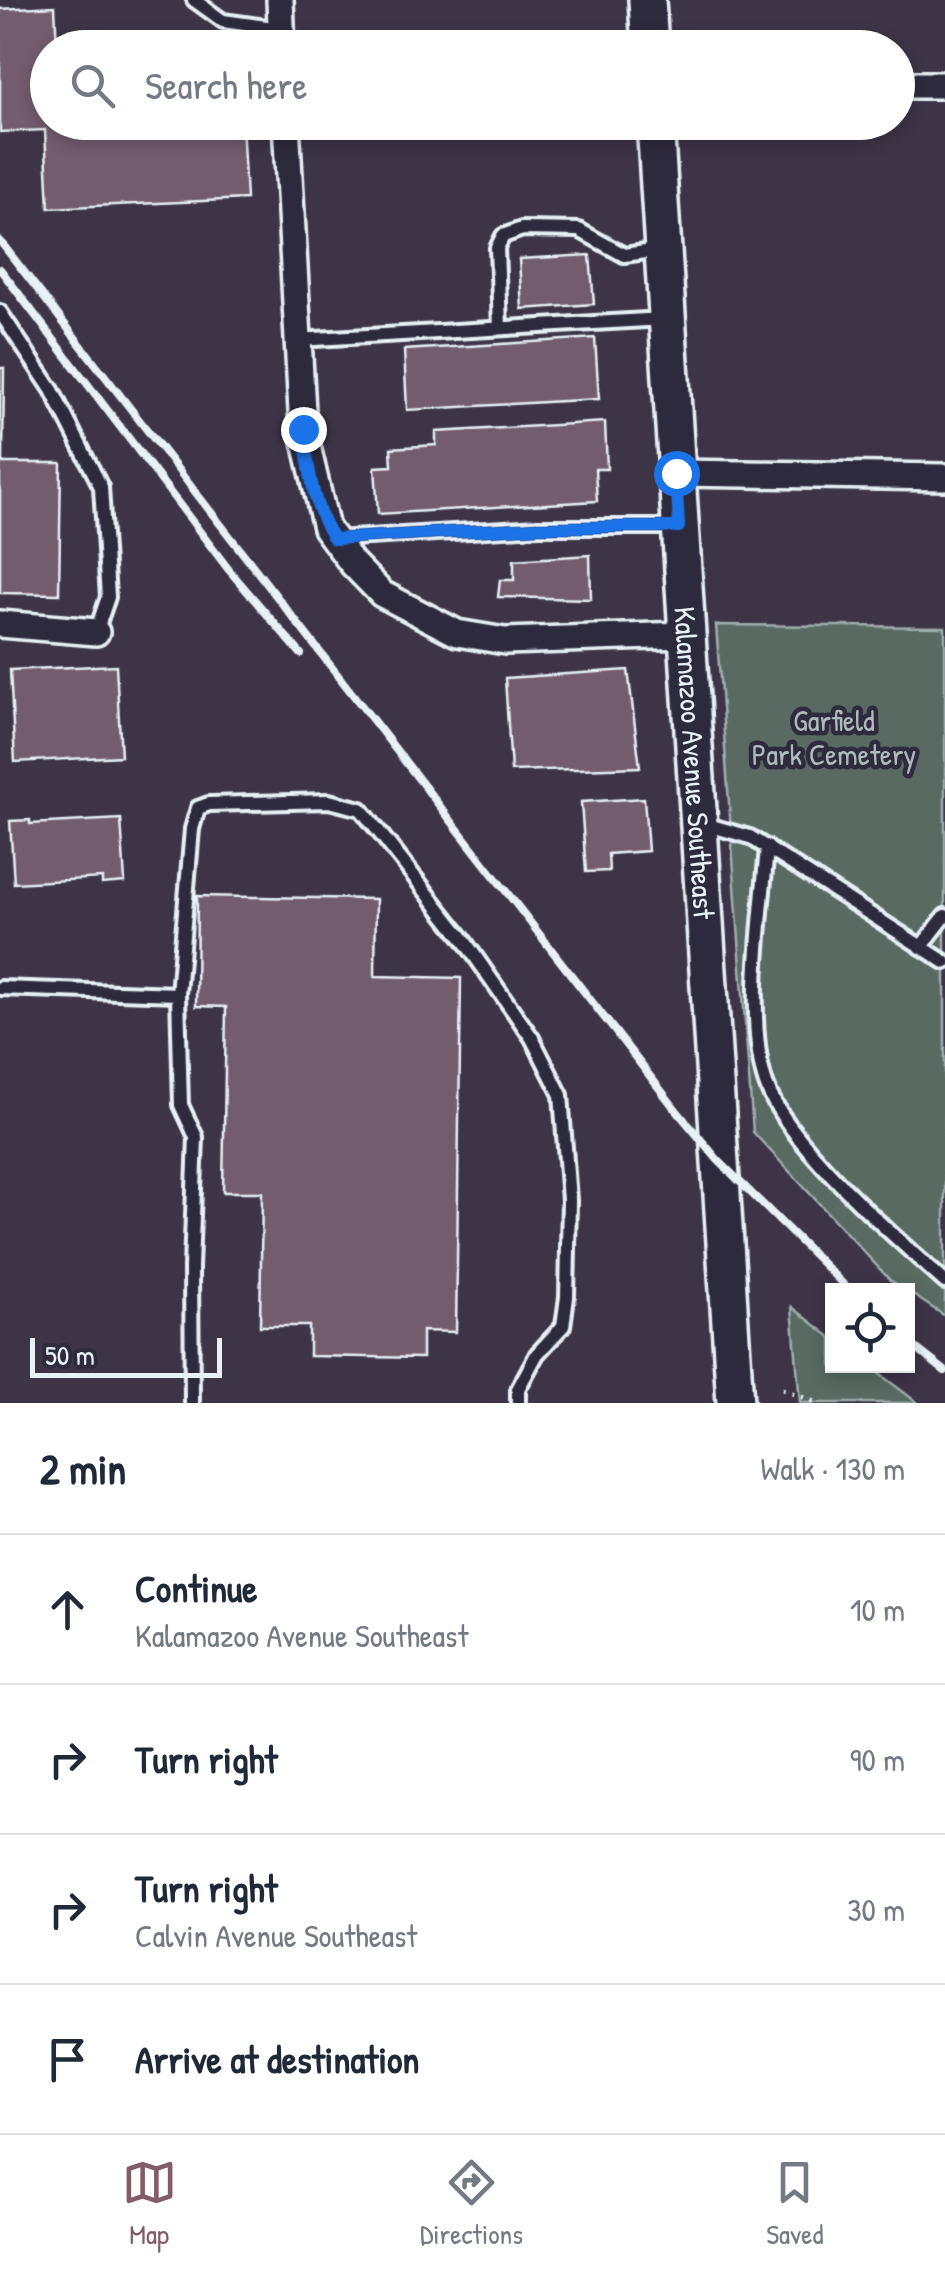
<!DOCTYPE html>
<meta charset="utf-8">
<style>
body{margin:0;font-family:"Patrick Hand",sans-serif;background:#f6f6f7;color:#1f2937}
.controls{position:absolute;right:30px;bottom:30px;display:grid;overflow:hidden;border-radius:0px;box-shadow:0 5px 15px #0003}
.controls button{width:90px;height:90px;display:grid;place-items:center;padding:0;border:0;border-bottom:2px solid #e0e1e3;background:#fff;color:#1f2937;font:50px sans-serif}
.scale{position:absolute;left:30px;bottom:25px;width:192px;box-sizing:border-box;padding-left:10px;border:5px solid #e8f1f8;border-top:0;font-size:28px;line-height:35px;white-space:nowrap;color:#e8f1f8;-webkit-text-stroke:8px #2f2a3d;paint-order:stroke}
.stop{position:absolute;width:30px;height:30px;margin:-22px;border:8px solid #1a73e8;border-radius:50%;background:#fff}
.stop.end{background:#1a73e8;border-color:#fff;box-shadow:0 2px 10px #0008}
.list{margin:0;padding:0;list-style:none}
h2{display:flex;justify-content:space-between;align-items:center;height:130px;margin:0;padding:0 40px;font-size:42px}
h2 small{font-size:32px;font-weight:400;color:#747a83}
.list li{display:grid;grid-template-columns:65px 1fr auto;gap:30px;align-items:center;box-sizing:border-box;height:150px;padding:0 40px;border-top:2px solid #e0e1e3}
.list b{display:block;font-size:38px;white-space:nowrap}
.list p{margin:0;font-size:32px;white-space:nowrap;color:#747a83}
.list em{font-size:32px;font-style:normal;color:#747a83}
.icon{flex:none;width:55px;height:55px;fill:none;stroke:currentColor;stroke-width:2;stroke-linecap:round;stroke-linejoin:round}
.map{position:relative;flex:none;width:945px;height:1403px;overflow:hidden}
.search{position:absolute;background:#fff;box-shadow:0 5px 15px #0003;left:30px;right:30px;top:30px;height:110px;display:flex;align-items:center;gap:25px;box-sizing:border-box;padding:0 35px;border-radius:55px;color:#747a83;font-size:38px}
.sheet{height:730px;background:#fff}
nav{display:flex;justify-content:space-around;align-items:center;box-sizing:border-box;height:140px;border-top:2px solid #e0e1e3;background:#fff;font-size:28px;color:#747a83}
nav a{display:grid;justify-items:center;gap:5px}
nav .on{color:#845c67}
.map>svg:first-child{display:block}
.green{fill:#586a62;stroke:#a0aead;stroke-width:2.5}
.building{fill:#735c6e;stroke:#e8f1f8;stroke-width:2.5}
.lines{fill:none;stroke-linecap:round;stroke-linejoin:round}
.service-casing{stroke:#e8f1f8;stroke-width:20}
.minor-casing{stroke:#e8f1f8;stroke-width:32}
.secondary-casing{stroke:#e8f1f8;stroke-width:42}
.path{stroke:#e8f1f8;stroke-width:5;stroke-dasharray:2.5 8;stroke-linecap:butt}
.service{stroke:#2f2a3d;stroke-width:12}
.minor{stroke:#2f2a3d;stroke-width:25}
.secondary{stroke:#2f2a3d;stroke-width:35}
.rail{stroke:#e8f1f8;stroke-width:8}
.route{stroke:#1a73e8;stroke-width:12}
.labels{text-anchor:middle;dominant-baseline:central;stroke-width:9;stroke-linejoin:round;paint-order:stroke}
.park-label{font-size:30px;fill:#aebbbc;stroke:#2f2a3d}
.street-label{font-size:30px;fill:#e8f1f8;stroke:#2f2a3d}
</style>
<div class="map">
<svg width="945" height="1403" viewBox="0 0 945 1403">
<rect width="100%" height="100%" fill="#3d3447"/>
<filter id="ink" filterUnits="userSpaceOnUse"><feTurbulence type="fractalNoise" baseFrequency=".01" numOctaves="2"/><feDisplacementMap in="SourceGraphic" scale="20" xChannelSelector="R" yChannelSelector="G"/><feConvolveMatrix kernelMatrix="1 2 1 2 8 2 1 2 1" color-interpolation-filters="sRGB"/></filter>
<g filter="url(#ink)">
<g class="green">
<polygon points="716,625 945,627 945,1316 890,1280 753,1132"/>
<polygon points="792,1307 832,1338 832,1366 869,1366 918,1403 800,1403"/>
</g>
<g class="building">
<polygon points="55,6 57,48 48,48 48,122 242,122 246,199 49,208 45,130 0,132 0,9"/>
<polygon points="238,43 239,48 133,48"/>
<polygon points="590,255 594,304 522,309 519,259"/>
<polygon points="595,338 599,399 407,410 404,350"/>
<polygon points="0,368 4,368 3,463 61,463 59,594 0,593"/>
<polygon points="605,422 607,469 595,469 597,501 378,514 375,467 392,466 391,448 436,445 436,432"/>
<polygon points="590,555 591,599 498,597 500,580 514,580 514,560"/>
<polygon points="116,665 121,756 15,762 10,670"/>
<polygon points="628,670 640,767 511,771 505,678"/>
<polygon points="644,798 648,851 608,854 609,871 586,872 581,802"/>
<polygon points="121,819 125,882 102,884 102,878 14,883 10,821 30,820 30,824"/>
<polygon points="197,896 376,899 375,976 461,978 456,1332 422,1331 422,1358 309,1356 309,1326 260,1326 262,1192 223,1192 226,1007 196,1006"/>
</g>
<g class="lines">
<defs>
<g id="service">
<polyline points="194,0 223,21 281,29"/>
<polyline points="0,312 52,390 101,487 108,597 96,632"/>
<polyline points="500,328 497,248 503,236 522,229 579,230 624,255 660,250"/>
<polyline points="297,340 664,319"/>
<polyline points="334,539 538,527 677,527"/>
<polyline points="701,823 750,837 945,962"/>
<path d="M767 847C762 914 745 1021 766 1084 786 1143 897 1239 945 1282"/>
<polyline points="921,947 945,916"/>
<polyline points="0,988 178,994"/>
<polyline points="192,1403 191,1267 196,1137 181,1105 178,994 192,829 198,808 209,804 329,801 361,809 461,936 532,1038 561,1095 569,1200 567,1297 563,1326 537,1354 518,1389 518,1403"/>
</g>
<g id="minor">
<polyline points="280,0 282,48"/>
<polyline points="898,85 945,85"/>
<polyline points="286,122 303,429 326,528 352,563 382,594 457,633 505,641 685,635"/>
<polyline points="676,473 945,477"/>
<polyline points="0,624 96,632"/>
</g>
<g id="secondary">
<polyline points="647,0 650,48"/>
<path id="s1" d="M655 122 735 1403"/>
</g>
</defs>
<use href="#service" class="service-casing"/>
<use href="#minor" class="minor-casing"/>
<use href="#secondary" class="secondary-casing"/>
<polyline class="path" points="782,1389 817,1403"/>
<use href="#service" class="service"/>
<use href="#minor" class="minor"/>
<use href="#secondary" class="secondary"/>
<g class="rail">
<polyline points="0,241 677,1111 718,1160 849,1290"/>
<polyline points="0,269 229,570 301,654"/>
<polyline points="908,1342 945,1371"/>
</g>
</g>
</g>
<g class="lines" filter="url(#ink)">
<path class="route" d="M303 429C309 465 312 509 334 539L538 527H679L676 473"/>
</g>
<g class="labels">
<g class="park-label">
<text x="834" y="720">Garfield<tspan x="834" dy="34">Park Cemetery</tspan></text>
</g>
<g class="street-label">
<text stroke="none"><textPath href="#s1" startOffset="642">Kalamazoo Avenue Southeast</textPath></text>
</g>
</g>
</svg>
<div class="controls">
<button><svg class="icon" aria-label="locate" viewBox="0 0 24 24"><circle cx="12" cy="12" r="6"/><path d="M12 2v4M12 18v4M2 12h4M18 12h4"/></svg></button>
</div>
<div class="scale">50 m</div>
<div class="stop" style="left:676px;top:473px"></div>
<div class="stop end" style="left:303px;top:429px"></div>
<div class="search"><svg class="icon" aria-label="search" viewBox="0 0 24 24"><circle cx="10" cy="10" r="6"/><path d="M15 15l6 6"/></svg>Search here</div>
</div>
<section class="sheet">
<h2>2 min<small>Walk · 130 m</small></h2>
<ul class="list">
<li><svg class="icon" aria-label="ahead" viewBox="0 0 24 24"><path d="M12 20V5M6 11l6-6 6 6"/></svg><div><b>Continue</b><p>Kalamazoo Avenue Southeast</p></div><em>10 m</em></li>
<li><svg class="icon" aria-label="right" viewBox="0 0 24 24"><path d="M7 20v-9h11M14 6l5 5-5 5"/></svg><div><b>Turn right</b></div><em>90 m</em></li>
<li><svg class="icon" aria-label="right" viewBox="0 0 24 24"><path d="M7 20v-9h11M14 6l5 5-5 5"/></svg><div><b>Turn right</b><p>Calvin Avenue Southeast</p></div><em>30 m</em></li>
<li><svg class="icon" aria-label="arrive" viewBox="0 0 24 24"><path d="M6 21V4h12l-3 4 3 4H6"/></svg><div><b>Arrive at destination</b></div></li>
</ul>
</section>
<nav>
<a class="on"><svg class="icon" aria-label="map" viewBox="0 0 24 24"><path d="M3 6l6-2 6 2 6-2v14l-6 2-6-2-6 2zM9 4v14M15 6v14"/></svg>Map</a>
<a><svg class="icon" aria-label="directions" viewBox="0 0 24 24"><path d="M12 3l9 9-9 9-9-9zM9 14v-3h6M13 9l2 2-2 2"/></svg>Directions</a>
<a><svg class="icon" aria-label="saved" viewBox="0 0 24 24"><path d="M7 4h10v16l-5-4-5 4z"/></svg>Saved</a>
</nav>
